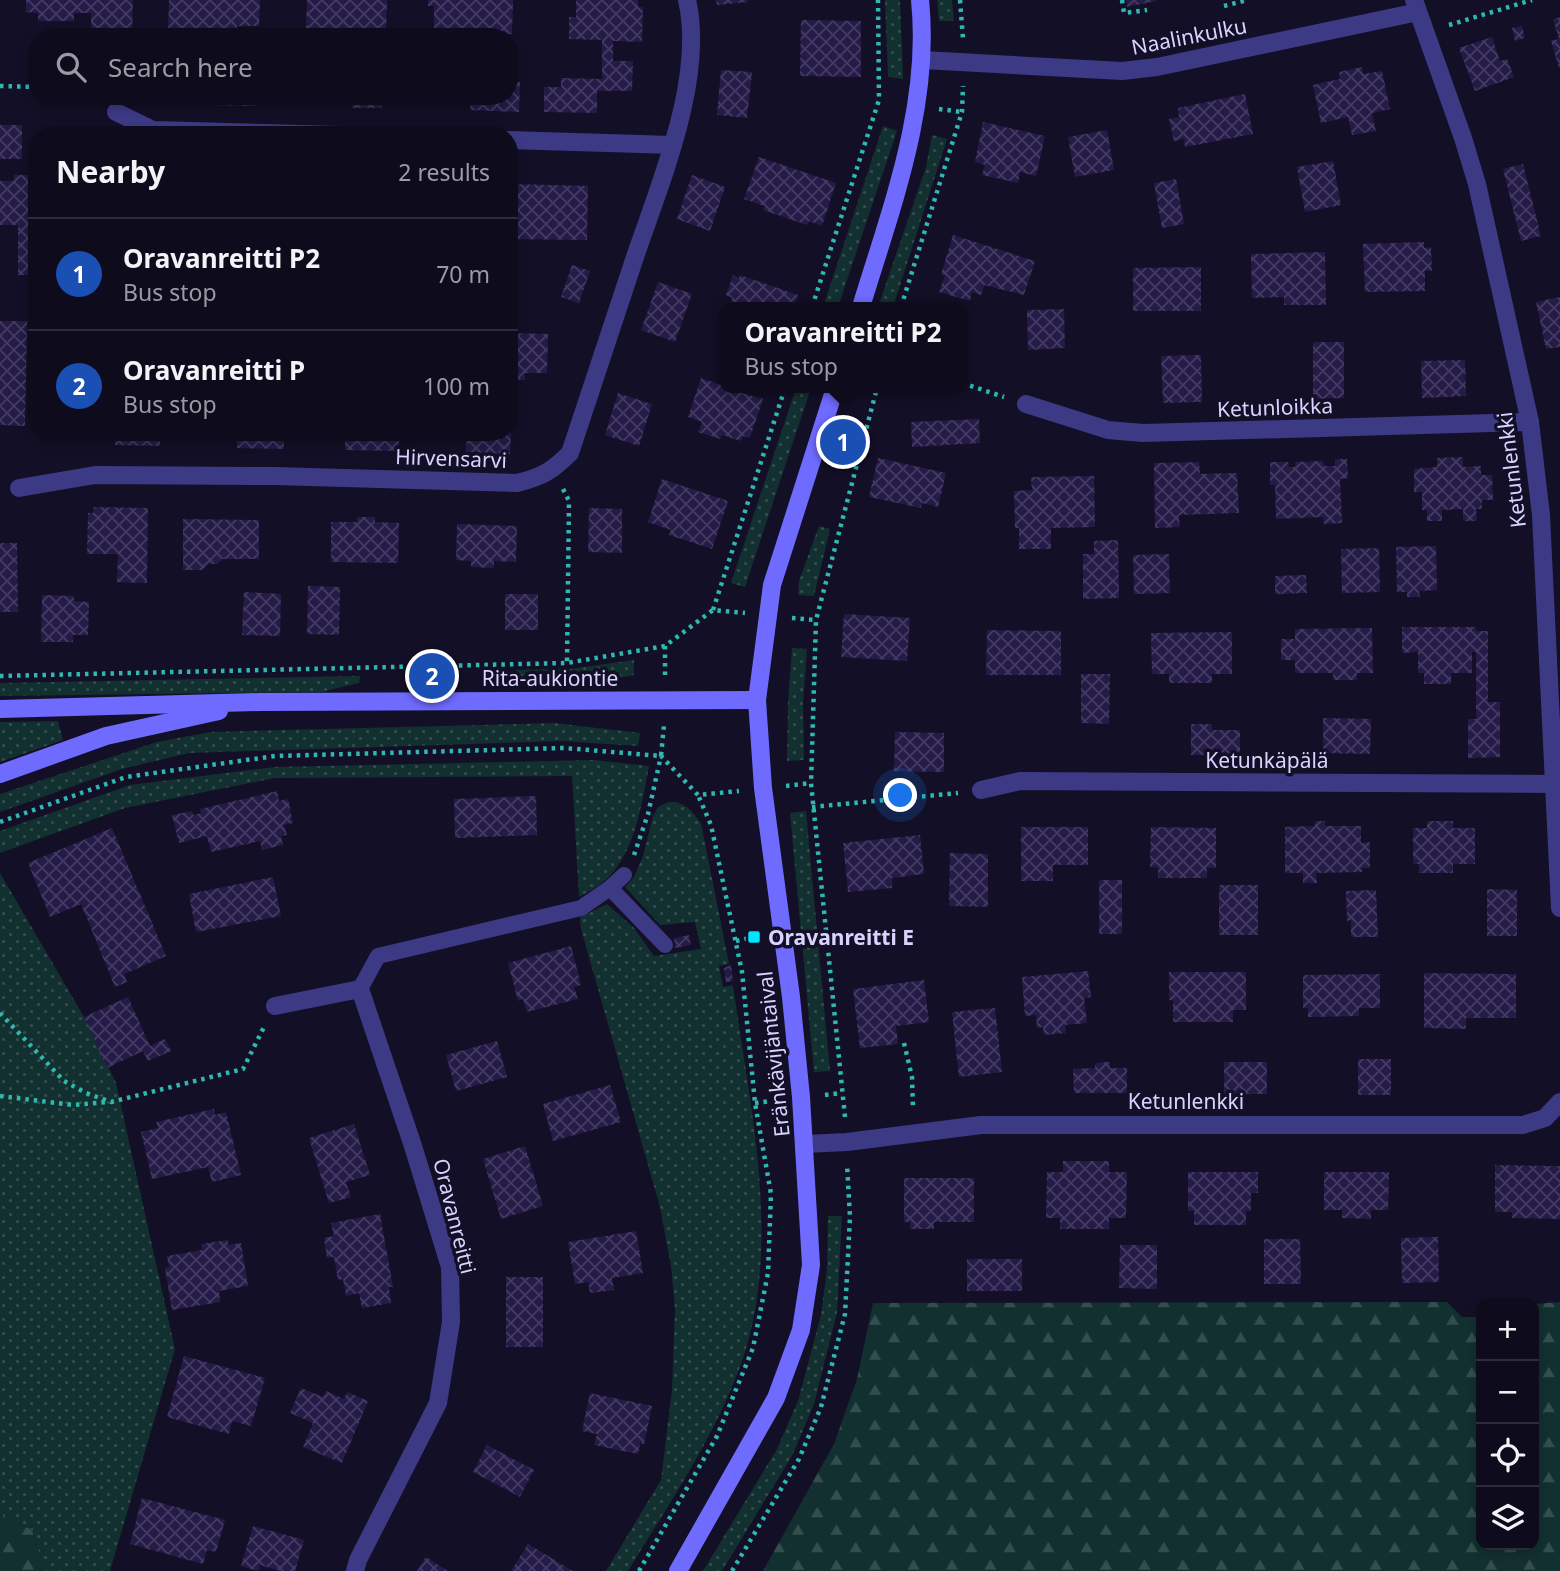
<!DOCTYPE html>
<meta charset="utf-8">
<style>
body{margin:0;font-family:"Noto Sans",sans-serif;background:#171425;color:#f1f3f6}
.controls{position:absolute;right:21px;bottom:21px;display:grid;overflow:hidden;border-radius:14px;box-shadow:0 4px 10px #0003}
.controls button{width:63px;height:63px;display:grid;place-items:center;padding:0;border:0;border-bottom:2px solid #2e2b3b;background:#0e0b1c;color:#f1f3f6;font:35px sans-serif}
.you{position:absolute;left:901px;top:796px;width:24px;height:24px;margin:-18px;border:5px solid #fff;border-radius:50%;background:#1a73e8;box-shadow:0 0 0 10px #1a73e833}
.badge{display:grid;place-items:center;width:46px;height:46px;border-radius:50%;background:#00e5ff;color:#fff;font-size:23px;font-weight:700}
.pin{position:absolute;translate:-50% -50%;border:4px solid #fff;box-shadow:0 2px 7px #0006}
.popup{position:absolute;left:719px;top:302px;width:248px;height:91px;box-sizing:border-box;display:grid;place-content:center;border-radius:14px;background:#0e0b1c;filter:drop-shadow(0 2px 5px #0005);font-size:23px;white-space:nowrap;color:#9b9ba3}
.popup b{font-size:26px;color:#f1f3f6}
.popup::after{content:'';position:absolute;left:50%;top:100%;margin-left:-14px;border:14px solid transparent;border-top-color:#0e0b1c}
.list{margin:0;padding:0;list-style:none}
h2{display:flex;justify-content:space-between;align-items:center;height:91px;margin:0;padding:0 28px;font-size:30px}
h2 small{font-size:23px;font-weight:400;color:#9b9ba3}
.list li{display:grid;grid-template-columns:46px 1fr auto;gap:21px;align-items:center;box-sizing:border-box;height:112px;padding:0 28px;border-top:2px solid #2e2b3b}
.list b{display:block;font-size:26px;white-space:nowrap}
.list p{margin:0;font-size:23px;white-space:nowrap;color:#9b9ba3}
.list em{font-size:23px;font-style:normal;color:#9b9ba3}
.icon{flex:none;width:38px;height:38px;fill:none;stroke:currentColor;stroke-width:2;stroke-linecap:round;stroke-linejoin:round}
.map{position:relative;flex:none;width:1560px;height:1571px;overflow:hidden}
.search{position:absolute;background:#0e0b1c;box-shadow:0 4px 10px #0003;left:28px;top:28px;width:490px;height:77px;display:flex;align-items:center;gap:18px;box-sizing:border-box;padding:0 24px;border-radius:28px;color:#9b9ba3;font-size:26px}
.panel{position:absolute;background:#0e0b1c;box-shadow:0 4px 10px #0003;left:28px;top:126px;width:490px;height:315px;border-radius:28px}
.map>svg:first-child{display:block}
.grass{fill:url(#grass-dots)}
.forest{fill:url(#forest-firs)}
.building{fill:url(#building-cross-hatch)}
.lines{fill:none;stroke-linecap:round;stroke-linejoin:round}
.path{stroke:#2fb8b0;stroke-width:4.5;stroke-dasharray:3.5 5;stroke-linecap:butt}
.lane{stroke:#3d3a85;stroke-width:16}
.street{stroke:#3d3a85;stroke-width:18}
.secondary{stroke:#6f6bff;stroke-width:18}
.poi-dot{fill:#00e5ff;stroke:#130f26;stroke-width:2.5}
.labels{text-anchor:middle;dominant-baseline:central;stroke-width:7;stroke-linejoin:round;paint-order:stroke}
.street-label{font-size:21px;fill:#d9d4ff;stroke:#130f26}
.poi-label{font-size:21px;font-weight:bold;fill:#d9d4ff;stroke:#130f26;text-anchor:start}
</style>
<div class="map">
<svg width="1560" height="1571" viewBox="0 0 1560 1571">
<defs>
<pattern id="grass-dots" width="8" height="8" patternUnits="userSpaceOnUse" patternTransform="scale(1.75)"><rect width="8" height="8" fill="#12302f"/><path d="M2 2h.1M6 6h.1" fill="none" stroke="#344d4e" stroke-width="1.8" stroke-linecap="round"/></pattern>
<pattern id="forest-firs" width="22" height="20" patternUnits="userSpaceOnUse" patternTransform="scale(1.75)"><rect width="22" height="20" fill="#12302f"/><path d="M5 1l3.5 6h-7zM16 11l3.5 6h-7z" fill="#344d4e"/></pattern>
<pattern id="building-cross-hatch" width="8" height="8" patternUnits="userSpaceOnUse" patternTransform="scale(1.75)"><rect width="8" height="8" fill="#241b47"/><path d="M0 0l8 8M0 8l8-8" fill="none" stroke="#433b63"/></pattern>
</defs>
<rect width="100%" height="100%" fill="#130f26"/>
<g class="grass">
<polygon points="885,0 900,0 903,79 888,77"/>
<polygon points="937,0 952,0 954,21 939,21"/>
<polygon points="883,126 897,131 838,307 823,307"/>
<polygon points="932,135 947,139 893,307 878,307 926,167"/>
<polygon points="796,388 811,388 745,587 731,583"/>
<polygon points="819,526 830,529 814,596 798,595 799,581"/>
<polygon points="792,648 807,649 803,703 804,760 787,761 788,702"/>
<polygon points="634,660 634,675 574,687 516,678 515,670 570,669"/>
<polygon points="360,676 359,683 321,692 0,696 0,683"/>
<polygon points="58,721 63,740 0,762 0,722"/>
<polygon points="554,723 640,733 638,746 562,741 189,753 122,769 0,812 0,794 157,742 210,732"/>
<path d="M594 760 649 766C642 803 634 858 603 882 596 888 587 892 579 897L572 776 275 778 125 808 0 853V831L130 785 275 767Z"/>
<path d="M668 802C685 801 692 811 701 823L729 964 719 966 723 987 733 985C750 1109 785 1251 738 1372 711 1443 667 1507 628 1571H606L661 1480 672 1390 675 1309 671 1266 660 1207 581 929 580 917 607 904 634 928 654 956 701 949 695 922 660 925 625 887 634 877 643 856 653 816 658 807Z"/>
<polygon points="806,811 830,1071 814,1072 790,813"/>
<polygon points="0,873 84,1017 116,1083 175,1349 110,1571 45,1571 32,1530 0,1514"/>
<polygon points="828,1216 842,1216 837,1313 814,1404 792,1456 722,1571 703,1571 777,1449 798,1401 821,1315 827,1269"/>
</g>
<g class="forest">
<polygon points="1447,1302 1462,1317 1481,1317 1481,1545 1534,1545 1534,1304 1560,1302 1560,1571 763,1571 834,1444 857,1379 873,1303"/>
<polygon points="0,1514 32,1530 45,1571 0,1571"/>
</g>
<g class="building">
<polygon points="26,0 133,0 132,37 91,37 91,13 74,13 74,21 38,21 38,13 26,12"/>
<polygon points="169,0 260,0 259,26 237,26 237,32 168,30"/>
<polygon points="307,0 387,0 386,30 380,30 380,37 345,37 345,29 306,28"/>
<polygon points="428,0 513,0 512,34 494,33 494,37 453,37 453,32 434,32 434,6 428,6"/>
<polygon points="576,0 638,0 638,7 643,7 642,42 613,41 613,61 633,61 632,91 597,91 597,113 544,112 544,87 561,87 561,78 602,79 602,40 569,39 569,17 576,17"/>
<polygon points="716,0 748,0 748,2 717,5"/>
<polygon points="1126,0 1156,0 1156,1 1127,7"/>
<polygon points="1560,17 1560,68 1559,68 1551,41 1559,39 1553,19"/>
<polygon points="801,20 861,21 861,77 800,76"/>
<polygon points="1522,26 1525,38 1515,41 1512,28"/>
<polygon points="1492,37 1500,61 1507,59 1514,77 1475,91 1459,48"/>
<polygon points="1362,67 1363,74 1382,71 1390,109 1372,113 1376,131 1352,135 1348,117 1321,123 1313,85 1340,79 1339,72"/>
<polygon points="721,70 752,72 747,118 717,115"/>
<polygon points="509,82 520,82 519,112 470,110 471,96 509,96"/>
<polygon points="1245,94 1253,134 1185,147 1184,139 1174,141 1169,119 1179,117 1178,108"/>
<polygon points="204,96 258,96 257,106 203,105"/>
<polygon points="352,96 383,96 382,108 352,108"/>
<polygon points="983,122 1045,136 1036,176 1020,172 1018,183 982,175 985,165 975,162"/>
<rect x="0" y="125" width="22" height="34"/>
<polygon points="1107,130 1114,170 1075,177 1068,137"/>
<polygon points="759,157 836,183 822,226 809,221 807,225 763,210 765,206 744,199"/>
<polygon points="1333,161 1341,205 1305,212 1297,167"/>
<polygon points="1523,164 1541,236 1521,241 1503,169"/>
<polygon points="14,175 37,175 37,275 18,275 18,225 0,225 0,181 14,181"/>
<polygon points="692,175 725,187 710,231 677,219"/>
<polygon points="1176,179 1184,224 1162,228 1154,183"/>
<polygon points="514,184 588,186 587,240 513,239"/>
<polygon points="953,235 1035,261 1024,295 984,285 981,295 972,292 970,301 939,292 945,275 941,274"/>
<polygon points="1424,242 1424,248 1431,247 1432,271 1425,271 1425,291 1365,292 1363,244"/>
<polygon points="1325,252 1326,305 1284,305 1284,297 1252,298 1251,254"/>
<polygon points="572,265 590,271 579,303 561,297"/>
<polygon points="1201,267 1201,311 1133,311 1133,268"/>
<polygon points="733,275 739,278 740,275 798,295 794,307 729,307 732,298 726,295"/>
<polygon points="658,282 692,294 675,342 641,330"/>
<polygon points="1560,297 1560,347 1546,349 1536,302"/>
<polygon points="1064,309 1065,348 1028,350 1027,310"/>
<polygon points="0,321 27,321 25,426 0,425"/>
<polygon points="509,333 548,334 547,373 525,373 525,380 509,379"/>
<polygon points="1313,342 1344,342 1344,398 1313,399"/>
<polygon points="1201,355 1202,402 1163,403 1161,356"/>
<polygon points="1465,360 1466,396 1422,398 1421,361"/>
<polygon points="701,378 724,386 724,388 763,399 750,438 743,436 741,441 722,435 720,439 698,432 702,422 688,417"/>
<polygon points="618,393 652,404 639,446 605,435"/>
<polygon points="979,419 980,443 912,447 911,422"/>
<polygon points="115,432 160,432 160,446 115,445"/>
<polygon points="237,432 284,432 284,449 237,448"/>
<polygon points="345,432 399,432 399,451 345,450"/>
<polygon points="467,432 511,432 510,454 466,452"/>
<polygon points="1463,457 1463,467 1481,466 1481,475 1492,475 1493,500 1482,500 1482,509 1476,509 1477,521 1463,521 1463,509 1442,510 1442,521 1427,521 1427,510 1422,510 1422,492 1414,492 1414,469 1437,467 1437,458"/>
<polygon points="878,458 946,473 938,507 922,503 921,508 869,497"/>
<polygon points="1335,459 1347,459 1348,478 1340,479 1342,523 1324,524 1323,517 1276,519 1275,485 1270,485 1270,462 1288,462 1289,467 1295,467 1295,462 1323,461 1324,466 1335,466"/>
<polygon points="1199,462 1200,474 1237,473 1239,513 1179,515 1180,527 1155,528 1154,463"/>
<polygon points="1094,476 1095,527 1051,528 1051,549 1019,549 1019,528 1015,528 1014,491 1032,490 1031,477"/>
<polygon points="662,479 728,501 712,549 669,535 671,530 648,522"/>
<polygon points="94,507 148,508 147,583 117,582 118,554 87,554 88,513 93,513"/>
<polygon points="589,508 622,509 622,553 588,552"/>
<polygon points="357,517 375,517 375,522 399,523 398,563 331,562 331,522 357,522"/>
<polygon points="183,519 259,520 259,559 222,559 218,564 208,564 202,570 183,570"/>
<polygon points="457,524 517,526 516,562 494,561 494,568 471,567 471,561 456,560"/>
<polygon points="1118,540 1119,598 1083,599 1083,554 1094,554 1094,541"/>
<polygon points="0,543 17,543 18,612 0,612"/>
<polygon points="1436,546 1437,590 1419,591 1420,597 1407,597 1407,592 1397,592 1396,547"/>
<polygon points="1379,548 1380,592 1342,593 1341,549"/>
<polygon points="1169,554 1170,593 1134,594 1133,555"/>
<polygon points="1306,575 1307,593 1275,594 1275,576"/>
<polygon points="308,586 340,587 339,635 307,634"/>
<polygon points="244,592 281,594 280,636 242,635"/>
<rect x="505" y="594" width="33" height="36"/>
<polygon points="42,595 74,596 74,601 89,602 88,635 73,635 73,642 41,642"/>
<polygon points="844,614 910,618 907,661 841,657"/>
<polygon points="1402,627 1476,627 1476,631 1488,631 1488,702 1500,702 1500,757 1468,758 1468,719 1476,719 1476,652 1472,652 1472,673 1451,673 1451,684 1424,684 1424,673 1418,673 1418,652 1402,653"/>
<polygon points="1372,628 1373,673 1357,673 1357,680 1333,680 1333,673 1295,673 1295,660 1281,660 1281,639 1295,639 1295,629"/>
<polygon points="987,630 1061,631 1061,675 986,675"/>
<polygon points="1232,632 1232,674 1212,674 1212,683 1169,683 1169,674 1152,674 1151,633"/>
<polygon points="1081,674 1110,674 1109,724 1081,723"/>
<polygon points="1323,718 1371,719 1370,754 1323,753"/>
<polygon points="1191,724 1212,724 1212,730 1240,730 1240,755 1191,755"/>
<polygon points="895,732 944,733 944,772 894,771"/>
<polygon points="277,791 279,801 288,799 293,823 284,825 287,835 281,836 283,845 262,850 260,841 211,852 207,836 179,843 172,815 192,811 193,815 201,813 200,809"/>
<polygon points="536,796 537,835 455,838 454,799"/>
<polygon points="1315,821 1325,821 1325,826 1361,826 1361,843 1370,842 1370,868 1362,868 1362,872 1316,873 1317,883 1303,883 1303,873 1285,873 1285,827 1315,826"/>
<polygon points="1427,821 1453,821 1453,828 1475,828 1475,864 1453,864 1453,873 1419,873 1419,864 1413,864 1413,828 1427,828"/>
<polygon points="1021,827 1088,827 1088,865 1053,865 1053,881 1021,881"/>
<polygon points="1151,827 1216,828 1216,868 1207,868 1207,878 1158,878 1158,868 1150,867"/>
<polygon points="112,828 166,956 124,974 127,982 115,987 81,904 50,917 28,863"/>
<polygon points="920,835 924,874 892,878 892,888 848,892 843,843"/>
<polygon points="950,853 988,854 988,907 949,906"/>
<polygon points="273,877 281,916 196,932 189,894"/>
<rect x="1099" y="880" width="23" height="54"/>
<rect x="1219" y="885" width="39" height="50"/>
<polygon points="1487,889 1517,890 1517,936 1487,936"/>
<polygon points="1376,890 1378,937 1351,937 1351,920 1347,921 1346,891"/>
<polygon points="689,935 691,945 675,948 674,938"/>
<polygon points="571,946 581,985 574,987 578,999 527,1012 523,999 518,1001 508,963"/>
<polygon points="731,965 733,981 726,982 724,968"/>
<polygon points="1088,971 1091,997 1084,998 1087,1023 1065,1025 1066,1033 1044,1035 1043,1027 1037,1028 1036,1015 1025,1016 1022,977"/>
<polygon points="1169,972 1246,972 1246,1010 1233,1010 1233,1022 1173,1022 1173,1000 1169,1000"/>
<polygon points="1424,973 1516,974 1516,1018 1466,1018 1466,1029 1424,1028"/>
<polygon points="1380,974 1380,1008 1359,1008 1359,1016 1308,1017 1308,1008 1303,1008 1303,975"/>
<polygon points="924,980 929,1022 896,1026 898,1044 860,1048 853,989"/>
<polygon points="128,997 150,1046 165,1039 171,1051 148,1061 143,1051 107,1068 84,1017"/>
<polygon points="995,1008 1002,1072 959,1077 952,1012"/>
<polygon points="497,1041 507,1077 456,1091 446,1055"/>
<rect x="1358" y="1059" width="33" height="36"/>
<polygon points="1110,1062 1110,1068 1127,1068 1127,1093 1074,1093 1073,1069 1095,1068 1095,1063"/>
<rect x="1224" y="1062" width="43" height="32"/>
<polygon points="610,1085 621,1122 553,1141 543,1104"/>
<polygon points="214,1109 215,1115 226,1112 241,1175 212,1182 208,1167 152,1179 141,1132 158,1128 156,1122"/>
<polygon points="354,1124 370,1175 346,1182 351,1197 329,1203 309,1138"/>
<polygon points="525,1146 543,1206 501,1219 483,1159"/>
<polygon points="1063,1161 1109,1161 1109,1172 1127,1172 1126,1218 1109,1218 1109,1229 1060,1229 1060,1218 1046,1218 1047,1172 1063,1172"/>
<polygon points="1495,1165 1560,1166 1560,1219 1512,1218 1512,1212 1495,1212"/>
<polygon points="1188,1172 1258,1172 1258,1193 1251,1193 1251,1211 1246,1211 1246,1225 1194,1225 1194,1211 1188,1211"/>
<polygon points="1324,1172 1389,1172 1388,1210 1371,1210 1371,1219 1342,1218 1342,1210 1324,1210"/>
<polygon points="904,1178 974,1178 974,1222 934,1222 934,1229 910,1229 910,1222 904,1222"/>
<polygon points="380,1214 393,1287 389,1287 391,1303 362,1308 359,1293 346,1296 343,1279 338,1280 334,1257 327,1258 324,1238 334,1236 331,1223"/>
<polygon points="636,1231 643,1273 612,1278 614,1290 590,1293 588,1282 575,1284 568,1242"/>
<polygon points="1438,1237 1439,1282 1402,1283 1401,1238"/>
<polygon points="1264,1239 1300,1239 1301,1284 1264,1284"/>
<polygon points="228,1240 228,1245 241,1243 248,1286 219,1291 220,1302 172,1310 165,1268 169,1267 167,1256 202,1250 201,1244"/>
<polygon points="1120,1245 1157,1245 1157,1289 1119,1288"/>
<rect x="967" y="1259" width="55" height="32"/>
<rect x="506" y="1277" width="37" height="70"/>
<polygon points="184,1356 265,1378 251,1426 232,1421 229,1434 167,1417"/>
<polygon points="301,1388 323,1397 326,1391 344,1399 347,1392 368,1401 342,1463 303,1447 313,1423 290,1413"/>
<polygon points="590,1393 652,1406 644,1444 640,1443 638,1454 594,1445 597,1434 582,1431"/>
<polygon points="487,1445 534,1470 520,1497 473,1472"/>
<polygon points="142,1498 225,1520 216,1552 207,1550 203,1564 130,1544"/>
<polygon points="253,1526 304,1540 295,1571 280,1571 260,1565 259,1571 241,1566"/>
<polygon points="528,1544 573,1571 511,1571"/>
<polygon points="426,1557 448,1571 417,1571"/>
</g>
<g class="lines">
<g class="path">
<polyline points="960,0 963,39"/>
<polyline points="1122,0 1124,13 1147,10"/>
<polyline points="1224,6 1247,0"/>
<polyline points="1449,25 1532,0"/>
<polyline points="0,86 37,87"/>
<polyline points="939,109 962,112"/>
<polyline points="812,307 879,100 878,0"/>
<polyline points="901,307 962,112 963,86"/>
<polyline points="962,383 1004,397"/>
<polyline points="844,442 861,446"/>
<polyline points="563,489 569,501 567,663"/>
<polyline points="713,610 785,388"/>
<polyline points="792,618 816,620"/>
<polyline points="665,646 665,678"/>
<polyline points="0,676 567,663 665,646 713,610 745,613"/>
<polyline points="786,786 811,783"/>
<polyline points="812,807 958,793"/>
<polyline points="0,822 126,777 275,756 564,748 661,756 664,725"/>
<polyline points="634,855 648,814 661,756 698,795 739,791"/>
<polyline points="736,941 754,937"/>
<polyline points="0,1013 64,1081 86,1093 111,1102 243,1069 264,1027"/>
<polyline points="904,1043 912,1077 913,1108"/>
<polyline points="825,1095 842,1093"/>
<polyline points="0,1096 73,1105 107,1102"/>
<polyline points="755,1103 778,1100"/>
<polyline points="845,1117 811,783 816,620 877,388"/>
<polyline points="639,1571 717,1436 753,1348 768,1273 771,1194 755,1103 742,972 711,825 698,795"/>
<polyline points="732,1571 799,1459 821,1407 845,1314 850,1217 847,1164"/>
</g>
<g class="lane">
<polyline points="610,888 665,945"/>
<polyline points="360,989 378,956 581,908 610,888 624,875"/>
</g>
<g class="street">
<polyline points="1414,0 1463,138 1477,184 1530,422 1541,515 1560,908"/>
<polyline points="923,60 1122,71 1157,67 1418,12"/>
<polyline points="116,112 153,130 339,135"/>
<polyline points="509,140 673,145"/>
<polyline points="1026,404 1108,430 1143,433 1530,422"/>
<path d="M19 488 95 475 275 476 517 483C542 477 552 471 570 453 592 387 614 321 636 254 661 181 705 77 687 0"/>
<polyline points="981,790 1020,781 1554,784"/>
<polyline points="275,1006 360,989 413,1146 450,1267 451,1322 438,1403 358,1560 355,1571"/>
<polyline points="805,1144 847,1142 981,1125 1523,1125 1545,1118 1560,1102"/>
</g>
<g class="secondary">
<path d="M861 307C891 208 931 106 920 0"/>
<polyline points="0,709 260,702 757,700"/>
<polyline points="0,774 106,736 219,711"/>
<polyline points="678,1571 776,1398 801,1330 811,1265 801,1097 791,997 763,788 757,700 772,585 835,388"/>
</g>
</g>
<rect class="poi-dot" x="747" y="930" width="14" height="14" rx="3.5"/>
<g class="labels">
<g class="street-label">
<text transform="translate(1189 36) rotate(-11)">Naalinkulku</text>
<text transform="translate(1275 407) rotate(-2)">Ketunloikka</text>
<text transform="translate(451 458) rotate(2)">Hirvensarvi</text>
<text transform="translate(1511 470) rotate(-97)">Ketunlenkki</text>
<text x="550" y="678">Rita-aukiontie</text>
<text x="1267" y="760">Ketunkäpälä</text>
<text transform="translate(773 1054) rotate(-96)">Eränkävijäntaival</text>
<text x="1186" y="1101">Ketunlenkki</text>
<text transform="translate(455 1216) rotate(76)">Oravanreitti</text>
</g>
<g class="poi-label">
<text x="768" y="937">Oravanreitti E</text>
</g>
</g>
</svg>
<div class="controls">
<button>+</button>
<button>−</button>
<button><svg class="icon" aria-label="locate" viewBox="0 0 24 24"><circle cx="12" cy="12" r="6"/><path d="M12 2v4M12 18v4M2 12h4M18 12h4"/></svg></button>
<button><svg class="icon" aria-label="layers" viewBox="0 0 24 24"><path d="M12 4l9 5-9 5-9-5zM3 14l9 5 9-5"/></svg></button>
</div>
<div class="you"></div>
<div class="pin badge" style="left:843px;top:442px;background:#1a4fb4">1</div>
<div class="popup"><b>Oravanreitti P2</b>Bus stop</div>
<div class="pin badge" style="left:432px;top:676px;background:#1a4fb4">2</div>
<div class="search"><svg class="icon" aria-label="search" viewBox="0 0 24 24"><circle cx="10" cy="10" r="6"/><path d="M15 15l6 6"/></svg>Search here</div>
<section class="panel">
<h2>Nearby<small>2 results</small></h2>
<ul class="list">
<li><span class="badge" style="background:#1a4fb4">1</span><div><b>Oravanreitti P2</b><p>Bus stop</p></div><em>70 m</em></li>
<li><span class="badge" style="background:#1a4fb4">2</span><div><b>Oravanreitti P</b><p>Bus stop</p></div><em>100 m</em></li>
</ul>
</section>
</div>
